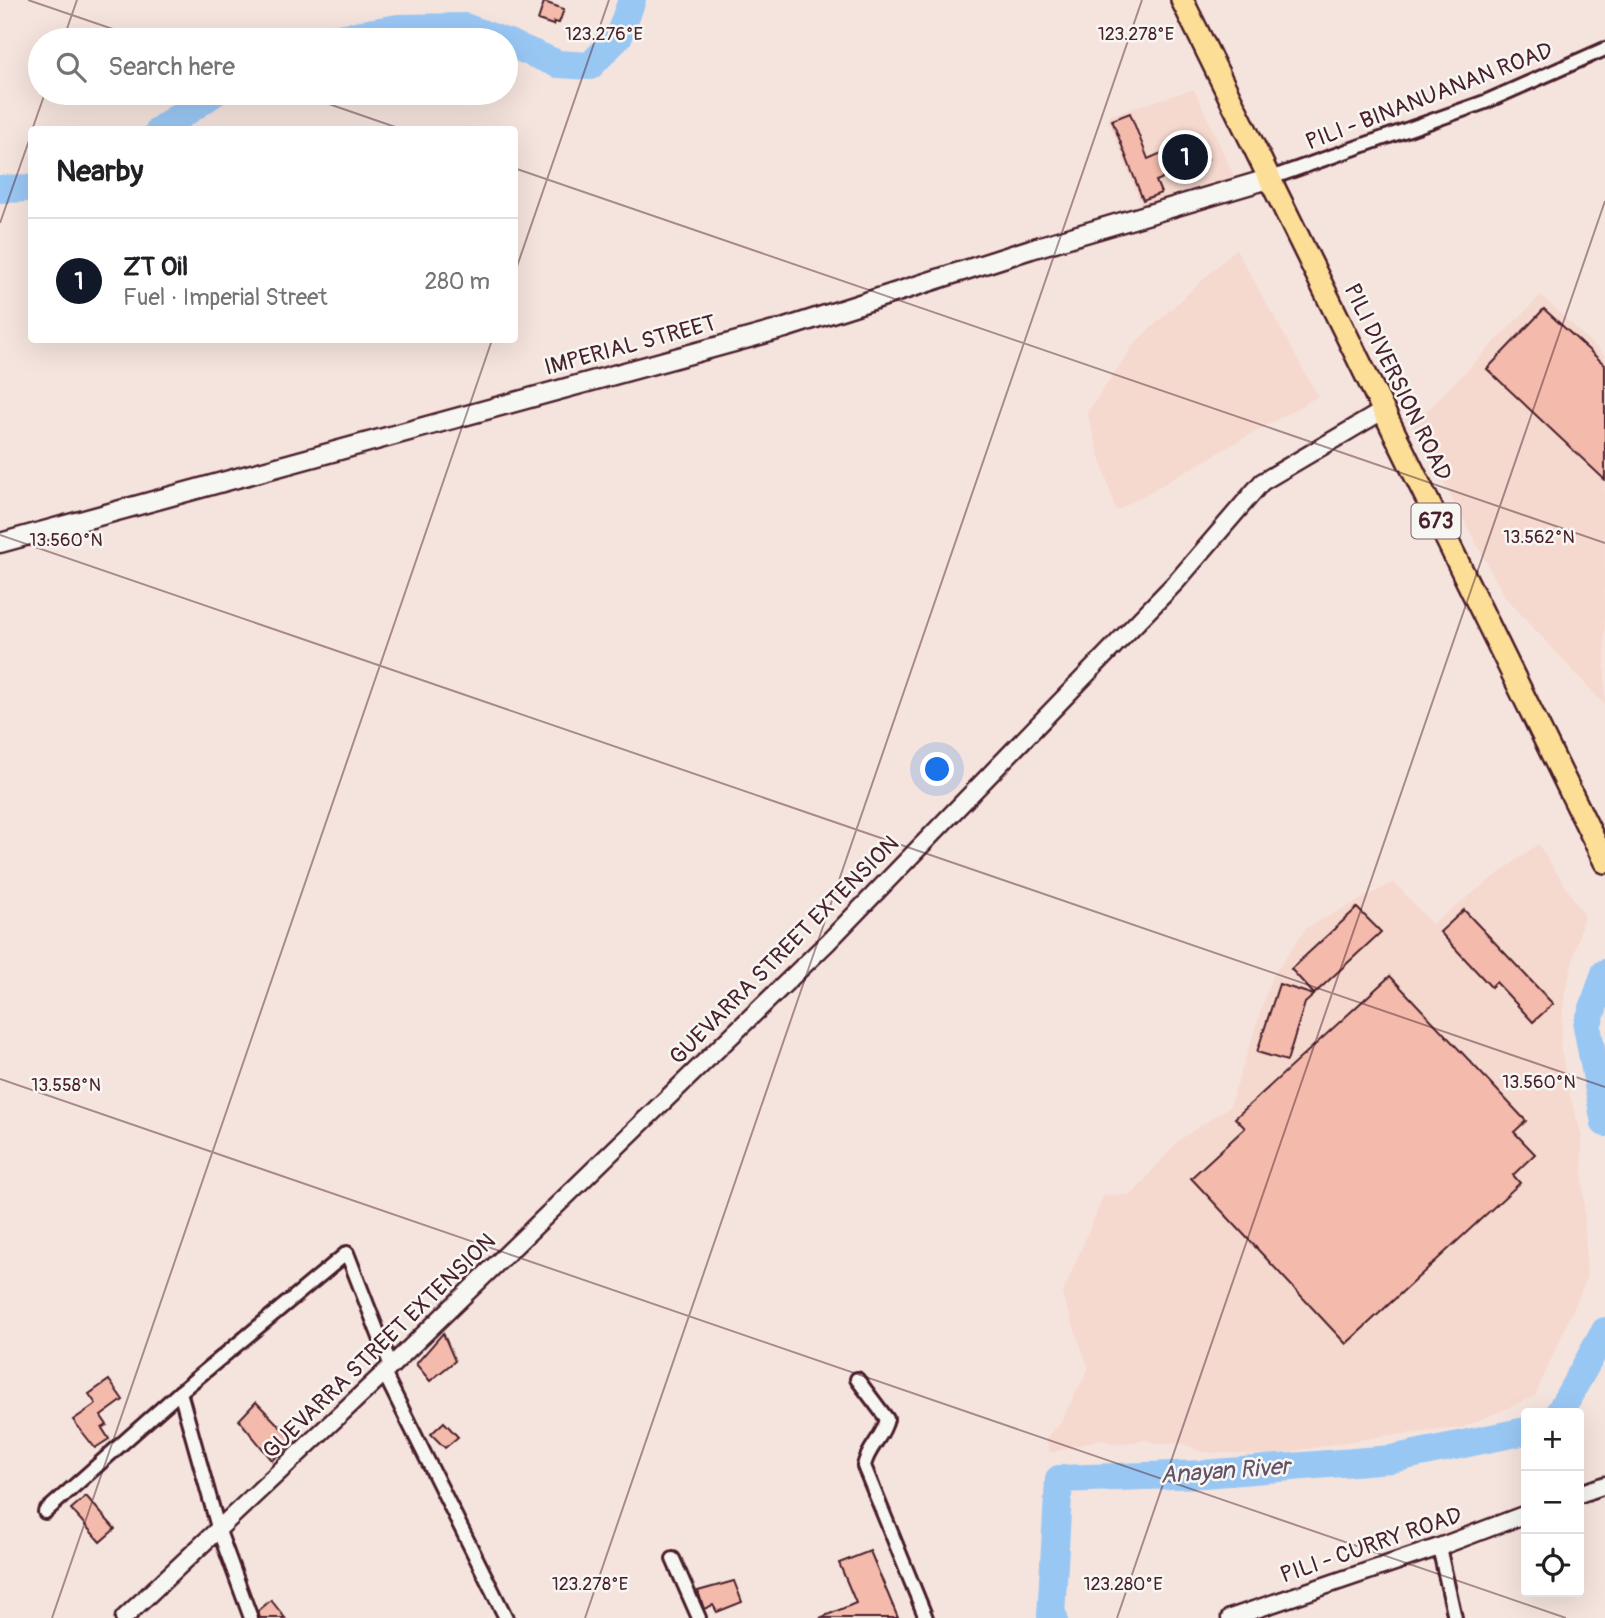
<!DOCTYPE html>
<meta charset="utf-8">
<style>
body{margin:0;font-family:Pangolin,sans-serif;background:#f6f6f6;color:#202124}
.controls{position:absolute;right:21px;bottom:21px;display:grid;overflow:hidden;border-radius:7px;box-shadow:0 7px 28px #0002}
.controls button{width:63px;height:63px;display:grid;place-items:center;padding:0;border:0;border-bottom:2px solid #e0e0e0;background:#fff;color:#202124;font:35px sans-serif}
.you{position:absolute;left:938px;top:770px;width:24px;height:24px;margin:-18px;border:5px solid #fff;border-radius:50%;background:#1a73e8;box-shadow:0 0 0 10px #1a73e833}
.badge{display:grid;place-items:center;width:46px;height:46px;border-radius:50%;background:#111827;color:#fff;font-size:23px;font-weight:700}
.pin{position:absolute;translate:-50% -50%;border:4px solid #fff;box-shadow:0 2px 7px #0006}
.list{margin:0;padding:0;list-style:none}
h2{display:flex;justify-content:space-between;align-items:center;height:91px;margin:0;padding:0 28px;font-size:30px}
h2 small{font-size:23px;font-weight:400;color:#757577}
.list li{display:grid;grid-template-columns:46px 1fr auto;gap:21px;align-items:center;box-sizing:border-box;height:126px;padding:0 28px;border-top:2px solid #e0e0e0}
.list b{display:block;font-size:26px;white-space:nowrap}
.list p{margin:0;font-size:23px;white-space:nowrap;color:#757577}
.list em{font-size:23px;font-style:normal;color:#757577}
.icon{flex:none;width:38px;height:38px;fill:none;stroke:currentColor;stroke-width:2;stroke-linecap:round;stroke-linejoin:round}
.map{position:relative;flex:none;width:1605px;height:1618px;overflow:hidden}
.search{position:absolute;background:#fff;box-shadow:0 7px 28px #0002;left:28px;top:28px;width:490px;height:77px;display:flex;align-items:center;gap:18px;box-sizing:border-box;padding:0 24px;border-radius:38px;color:#757577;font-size:26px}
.panel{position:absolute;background:#fff;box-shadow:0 7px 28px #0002;left:28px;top:126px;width:490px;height:217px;border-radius:7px}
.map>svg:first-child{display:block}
.built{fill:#f5d8ce}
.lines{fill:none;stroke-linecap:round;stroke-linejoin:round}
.river{stroke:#99c7f4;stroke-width:28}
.building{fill:#f4bbac;stroke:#4a1f2b;stroke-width:2}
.minor-casing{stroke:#4a1f2b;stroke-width:18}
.tertiary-casing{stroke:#4a1f2b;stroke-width:21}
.secondary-casing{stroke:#4a1f2b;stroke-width:23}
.trunk-casing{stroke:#4a1f2b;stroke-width:26}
.minor{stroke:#f6f6f2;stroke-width:12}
.tertiary{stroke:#f6f6f2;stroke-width:16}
.secondary{stroke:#f6f6f2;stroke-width:18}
.trunk{stroke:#fdde96;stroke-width:21}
.ticks{fill:none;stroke:#4a1f2b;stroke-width:2;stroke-opacity:0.45}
.labels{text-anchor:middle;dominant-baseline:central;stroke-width:5;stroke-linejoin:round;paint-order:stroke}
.shield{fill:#f6f6f2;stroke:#7e6067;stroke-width:2}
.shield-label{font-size:21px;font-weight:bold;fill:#4a1f2b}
.street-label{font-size:23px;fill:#4a1f2b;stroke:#f6f6f2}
.water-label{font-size:24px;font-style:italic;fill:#625167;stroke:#f6f6f2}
.ticks-label{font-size:18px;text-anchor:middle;fill:#4a1f2b;stroke:#f6f6f2;stroke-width:5;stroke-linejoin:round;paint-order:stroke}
</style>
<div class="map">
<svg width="1605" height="1618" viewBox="0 0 1605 1618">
<rect width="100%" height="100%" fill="#f5e4dd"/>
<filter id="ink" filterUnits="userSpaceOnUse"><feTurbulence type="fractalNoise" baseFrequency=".0143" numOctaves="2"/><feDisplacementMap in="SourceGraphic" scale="14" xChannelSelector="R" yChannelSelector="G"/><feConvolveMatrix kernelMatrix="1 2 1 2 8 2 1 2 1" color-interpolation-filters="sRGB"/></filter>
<g filter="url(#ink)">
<g class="built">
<polygon points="1194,89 1234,176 1142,207 1107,116"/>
<polygon points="1236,249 1318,396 1116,511 1087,413 1135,343"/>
<polygon points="1541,295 1605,356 1605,705 1505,597 1413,425"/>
<polygon points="1538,844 1584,915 1565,992 1560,1045 1570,1097 1581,1133 1587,1278 1535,1396 1461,1428 1383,1436 1270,1455 1203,1452 1181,1443 1161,1444 1145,1440 1116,1444 1101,1439 1050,1453 1046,1438 1059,1425 1089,1368 1062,1295 1104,1195 1132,1195 1178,1141 1230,1106 1271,979 1306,928 1394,882 1432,924"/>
</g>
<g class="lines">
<g class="river">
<polyline points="326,40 398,28 465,27 500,40"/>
<polyline points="506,42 558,64 590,66 619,36 632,0"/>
<polyline points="159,130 214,93"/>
<polyline points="0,189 32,188"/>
<polyline points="1605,973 1587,1026 1605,1123"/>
<polyline points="1559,1413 1605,1331"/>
<polyline points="1054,1618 1051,1616 1059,1479 1204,1474 1391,1459 1526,1431"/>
</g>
</g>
<g class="building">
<polygon points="544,2 564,9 559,23 554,22 553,25 538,20"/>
<polygon points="1130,113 1148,159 1198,137 1208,159 1156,181 1161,193 1143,200 1112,120"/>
<polygon points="1544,309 1605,365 1605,480 1487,369"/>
<polygon points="1357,908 1381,932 1314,994 1291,969"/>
<polygon points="1464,910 1553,1004 1533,1022 1496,982 1491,987 1440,932"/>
<polygon points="1390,976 1526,1121 1514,1132 1535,1154 1513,1175 1520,1183 1346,1344 1191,1178 1245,1128 1235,1118"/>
<polygon points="1279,984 1314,995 1305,1003 1287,1061 1257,1052"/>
<polygon points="443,1333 455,1361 430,1381 416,1364"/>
<polygon points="109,1380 123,1400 101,1416 107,1425 102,1428 109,1439 95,1448 73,1420 96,1404 89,1394"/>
<polygon points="256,1402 295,1442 272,1460 239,1420"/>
<polygon points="444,1422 458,1437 445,1448 431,1434"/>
<polygon points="86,1496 115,1529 100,1542 71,1509"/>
<polygon points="870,1551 898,1618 820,1618 856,1603 839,1563"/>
<polygon points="734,1581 742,1602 717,1612 713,1605 704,1609 698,1591"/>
<polygon points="271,1600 285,1618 260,1618 258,1611"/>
</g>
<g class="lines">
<defs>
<g id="minor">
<polyline points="1268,179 1485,102 1605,49"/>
<polyline points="384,1373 506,1618"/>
<path d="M857 1379 887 1419C883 1438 868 1447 864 1466L926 1618"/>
<polyline points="180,1392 219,1531 251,1618"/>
<polyline points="45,1512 180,1392 347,1253 391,1366"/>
<polyline points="1439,1547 1455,1618"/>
<polyline points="673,1559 699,1618"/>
</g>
<g id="tertiary">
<polyline points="1579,1494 1605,1485"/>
<polyline points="124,1618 384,1373 828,942 1177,581 1262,482 1384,410"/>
<polyline points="1230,1618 1439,1547 1526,1514"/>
</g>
<polyline id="secondary" points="0,543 785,328 1031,249 1268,179"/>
<polyline id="trunk" points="1182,0 1605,862"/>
</defs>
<use href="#minor" class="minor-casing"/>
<use href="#tertiary" class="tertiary-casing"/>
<use href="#secondary" class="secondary-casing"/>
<use href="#trunk" class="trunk-casing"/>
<use href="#minor" class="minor"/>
<use href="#tertiary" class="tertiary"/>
<use href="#secondary" class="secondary"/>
<use href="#trunk" class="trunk"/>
</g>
</g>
<path class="ticks" d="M28 0 145 40M63 40 77 0M297 93 404 130M32 130 45 93M514 168 1605 543M0 223 32 132M514 275 609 0M0 535 1605 1087M0 1079 1566 1618M52 1618 492 340M585 1618 1142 0M1117 1618 1605 201"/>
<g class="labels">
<rect class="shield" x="1411.5" y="503.5" width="49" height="35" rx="5"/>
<g class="shield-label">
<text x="1436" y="521">673</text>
</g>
<g class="street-label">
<text transform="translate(1429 96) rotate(-21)">PILI - BINANUANAN ROAD</text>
<text transform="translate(630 345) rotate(-15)">IMPERIAL STREET</text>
<text transform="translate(1398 382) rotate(64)">PILI DIVERSION ROAD</text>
<text transform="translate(784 950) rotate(-45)">GUEVARRA STREET EXTENSION</text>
<text transform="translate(379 1346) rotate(-44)">GUEVARRA STREET EXTENSION</text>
<text transform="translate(1371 1545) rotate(-19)">PILI - CURRY ROAD</text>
</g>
<g class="water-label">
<text transform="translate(1225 1471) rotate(-4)">Anayan River</text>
</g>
</g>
<g class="ticks-label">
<text x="604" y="40">123.276°E</text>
<text x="1136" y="40">123.278°E</text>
<text x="1539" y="543">13.562°N</text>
<text x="66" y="546">13.560°N</text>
<text x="1539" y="1088">13.560°N</text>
<text x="66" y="1091">13.558°N</text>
<text x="590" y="1590">123.278°E</text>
<text x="1123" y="1590">123.280°E</text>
</g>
</svg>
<div class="controls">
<button>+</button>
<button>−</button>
<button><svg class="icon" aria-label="locate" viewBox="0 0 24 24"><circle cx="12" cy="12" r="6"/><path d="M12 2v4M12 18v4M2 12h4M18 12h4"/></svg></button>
</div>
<div class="you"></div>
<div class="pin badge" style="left:1185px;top:157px">1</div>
<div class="search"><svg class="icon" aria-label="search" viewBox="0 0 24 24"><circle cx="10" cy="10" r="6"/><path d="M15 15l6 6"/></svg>Search here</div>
<section class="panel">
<h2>Nearby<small></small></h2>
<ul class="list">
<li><span class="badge">1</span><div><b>ZT Oil</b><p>Fuel · Imperial Street</p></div><em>280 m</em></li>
</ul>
</section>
</div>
